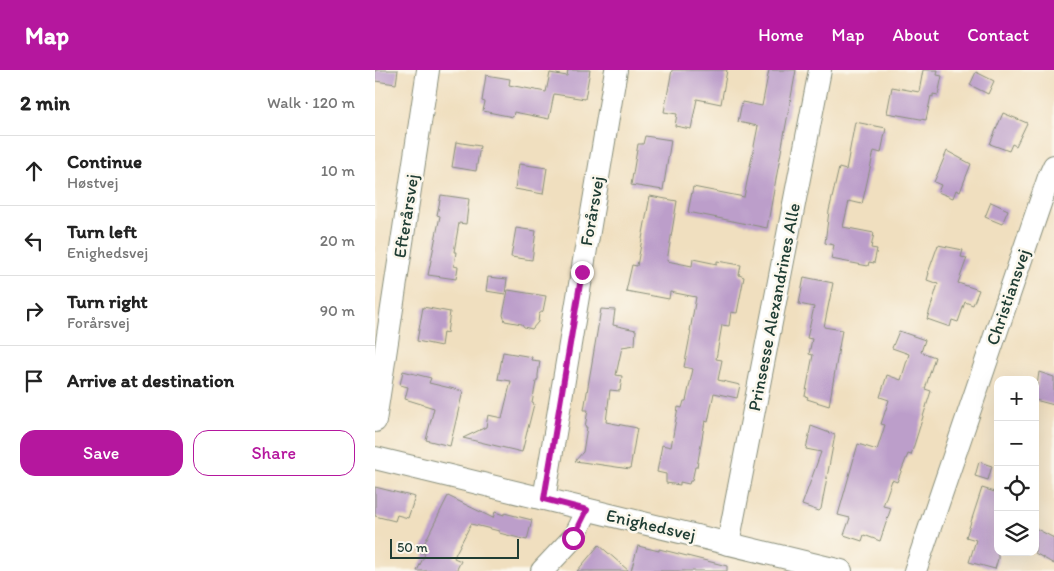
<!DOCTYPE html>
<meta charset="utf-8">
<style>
body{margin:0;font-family:Itim,sans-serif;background:#f2f2f2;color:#222}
.controls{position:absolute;right:15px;bottom:15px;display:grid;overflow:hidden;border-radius:10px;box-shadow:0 5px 20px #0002}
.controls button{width:45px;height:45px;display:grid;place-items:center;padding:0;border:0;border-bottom:1px solid #e0e0e0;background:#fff;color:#222;font:25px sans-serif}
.scale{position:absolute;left:15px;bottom:12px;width:129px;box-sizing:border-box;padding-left:5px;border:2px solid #1f3d34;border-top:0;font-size:14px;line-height:18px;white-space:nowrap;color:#1f3d34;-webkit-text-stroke:4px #fbf7ec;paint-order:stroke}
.stop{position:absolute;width:15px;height:15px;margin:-11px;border:4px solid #b5179e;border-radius:50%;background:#fff}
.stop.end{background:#b5179e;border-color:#fff;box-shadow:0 1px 5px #0008}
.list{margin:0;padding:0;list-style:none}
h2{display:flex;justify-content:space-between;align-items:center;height:65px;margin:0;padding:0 20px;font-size:21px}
h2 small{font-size:16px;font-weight:400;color:#767676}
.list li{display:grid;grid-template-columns:32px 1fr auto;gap:15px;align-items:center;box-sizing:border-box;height:70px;padding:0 20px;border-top:1px solid #e0e0e0}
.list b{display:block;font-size:19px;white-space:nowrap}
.list p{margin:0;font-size:16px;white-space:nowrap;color:#767676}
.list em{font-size:16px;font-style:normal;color:#767676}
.actions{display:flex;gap:10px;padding:15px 20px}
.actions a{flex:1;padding:11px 0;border:1px solid #b5179e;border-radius:15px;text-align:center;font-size:18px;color:#b5179e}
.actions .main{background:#b5179e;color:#fff}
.icon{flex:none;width:28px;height:28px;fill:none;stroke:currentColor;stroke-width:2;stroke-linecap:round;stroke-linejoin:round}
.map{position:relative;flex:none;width:679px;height:501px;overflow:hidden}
header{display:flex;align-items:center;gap:30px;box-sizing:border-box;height:70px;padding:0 25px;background:#b5179e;color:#fff}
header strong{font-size:24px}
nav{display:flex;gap:28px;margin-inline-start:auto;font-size:18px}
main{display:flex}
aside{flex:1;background:#fff}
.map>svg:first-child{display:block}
.building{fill:#bc9eca}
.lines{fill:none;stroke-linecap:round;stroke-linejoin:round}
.minor-casing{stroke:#888e7a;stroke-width:24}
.minor{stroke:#fff;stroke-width:22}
.route{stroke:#b5179e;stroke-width:6}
.labels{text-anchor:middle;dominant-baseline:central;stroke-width:5;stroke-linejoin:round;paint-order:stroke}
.street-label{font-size:18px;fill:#1f3d34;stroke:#fbf7ec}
</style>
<header>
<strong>Map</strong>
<nav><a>Home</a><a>Map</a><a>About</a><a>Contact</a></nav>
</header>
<main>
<aside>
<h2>2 min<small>Walk · 120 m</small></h2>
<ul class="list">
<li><svg class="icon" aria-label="ahead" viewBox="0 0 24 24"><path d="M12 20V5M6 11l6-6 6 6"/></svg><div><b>Continue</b><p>Høstvej</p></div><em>10 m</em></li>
<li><svg class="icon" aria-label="left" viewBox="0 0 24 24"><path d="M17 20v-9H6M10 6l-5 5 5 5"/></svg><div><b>Turn left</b><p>Enighedsvej</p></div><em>20 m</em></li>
<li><svg class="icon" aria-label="right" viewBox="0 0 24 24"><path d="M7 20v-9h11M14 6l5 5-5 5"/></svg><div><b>Turn right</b><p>Forårsvej</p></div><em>90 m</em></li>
<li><svg class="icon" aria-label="arrive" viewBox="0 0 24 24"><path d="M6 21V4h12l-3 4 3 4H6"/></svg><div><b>Arrive at destination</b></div></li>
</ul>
<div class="actions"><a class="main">Save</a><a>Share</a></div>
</aside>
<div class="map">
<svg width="679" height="501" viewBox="0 0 679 501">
<rect width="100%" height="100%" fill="#fbf7ec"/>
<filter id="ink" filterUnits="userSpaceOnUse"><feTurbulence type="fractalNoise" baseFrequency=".02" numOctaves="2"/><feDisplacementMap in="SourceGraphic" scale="10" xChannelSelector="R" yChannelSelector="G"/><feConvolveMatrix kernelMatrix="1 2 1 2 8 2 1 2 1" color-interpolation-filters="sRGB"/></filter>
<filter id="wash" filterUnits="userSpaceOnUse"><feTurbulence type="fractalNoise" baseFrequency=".0096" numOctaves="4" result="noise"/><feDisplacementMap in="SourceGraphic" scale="20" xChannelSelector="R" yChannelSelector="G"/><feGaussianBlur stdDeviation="1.12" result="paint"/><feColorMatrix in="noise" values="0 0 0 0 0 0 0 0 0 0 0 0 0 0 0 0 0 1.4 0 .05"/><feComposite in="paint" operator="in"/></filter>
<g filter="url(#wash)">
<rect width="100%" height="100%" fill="#f0dfbf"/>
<g id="blocks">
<g class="building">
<polygon points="0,0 23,0 21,14 0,11"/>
<polygon points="193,0 215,0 210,29 179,24 174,49 139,42 138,47 108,41 110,32 107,31 111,5 135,9 134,15 171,22 175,3 192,6"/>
<polygon points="297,0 352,0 346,34 322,29 316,59 300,56 302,44 289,42"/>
<polygon points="394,0 421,0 392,158 313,142 318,117 369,127 383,56 363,52 367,32 387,36"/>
<polygon points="548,0 563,0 562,5 567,6 563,25 558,24 558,27 556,26 551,50 512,43 517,17 544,22"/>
<polygon points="601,2 619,11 613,24 595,15"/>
<polygon points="628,43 652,53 641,76 637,74 634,81 615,74"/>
<polygon points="480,52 511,58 506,83 499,81 487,134 474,131 468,157 499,163 496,178 502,179 499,193 494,192 493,196 456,189 459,175 450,173 454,141 464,98 471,100"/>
<polygon points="270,66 296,70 288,120 256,115 263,74 268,74"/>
<polygon points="81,72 105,76 101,101 77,97"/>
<polygon points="572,81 596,94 585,122 581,120 578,128 563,122 566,115 559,112"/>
<polygon points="144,94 172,98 168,124 140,119"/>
<polygon points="66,125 94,129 91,154 84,153 79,182 81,182 79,196 83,197 81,209 53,205 65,146 62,145"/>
<polygon points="275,126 302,131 292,191 317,196 318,189 342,194 342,191 366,195 364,205 369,207 362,243 356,242 354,256 347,255 341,289 347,290 343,310 365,315 362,328 339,323 333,352 330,351 322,397 320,397 317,411 315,411 314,414 305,412 305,415 291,413 291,404 282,402 287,375 296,377 303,337 307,338 309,331 311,331 318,299 309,297 316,261 315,261 321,227 295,222 294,229 251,221 257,195 262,196"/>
<polygon points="616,132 633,140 627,154 610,147"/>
<polygon points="141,158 161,161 157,190 136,187"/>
<polygon points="563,175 588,180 586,187 592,188 583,213 604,220 598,235 590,232 583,252 577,250 575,257 552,249 563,214 552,210 554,203 553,203"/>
<polygon points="113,207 132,209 130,224 111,221"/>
<polygon points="429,207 458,213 449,257 467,260 454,336 432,329 433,327 430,326 438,285 434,284 437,269 432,268 439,237 424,234"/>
<polygon points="133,220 171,226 168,241 164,244 163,252 157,259 149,257 147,254 130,251 128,245"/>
<polygon points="48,237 75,242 72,263 68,262 66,276 42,271"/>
<polygon points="226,239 240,240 238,255 261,260 260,275 247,277 241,305 247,306 245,321 235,320 231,352 262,358 255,399 200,391 208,382 212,357 210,357 213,340 209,340"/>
<polygon points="524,261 550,270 546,282 560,287 550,319 556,321 536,385 533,384 522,412 517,410 508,436 516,438 505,471 489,465 487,471 469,465 475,448 463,445 483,374 502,380 510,355 506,354 514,330 505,327 512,305 526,310 534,284 517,278"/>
<polygon points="128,282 157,287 156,290 165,291 163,305 163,309 161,312 157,333 159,334 147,382 88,368 111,357 113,345 127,348 136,311 123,309"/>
<polygon points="28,301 56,308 54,313 88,321 75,376 51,370 59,338 30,329 33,317 25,315"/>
<polygon points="664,302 679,307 679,335 660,330 660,320 662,316"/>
<polygon points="436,356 460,365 446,439 444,441 427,435 446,382 431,379"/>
<polygon points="604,392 617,396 613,410 600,406"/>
<polygon points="0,417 40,427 33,448 22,445 20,451 0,446"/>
<polygon points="607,418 623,423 623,489 620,499 594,492 601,470 591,467"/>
<polygon points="73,426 118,448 120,442 129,445 129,443 157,450 152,470 124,463 124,461 96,454 81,483 79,488 86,491 81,501 42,501 50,484 45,482"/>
<polygon points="660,458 679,468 679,494 660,483"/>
<polygon points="224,475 254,501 202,501"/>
<polygon points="263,476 284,481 284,479 352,496 352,501 256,501"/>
</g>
</g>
</g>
<g filter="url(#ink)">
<use href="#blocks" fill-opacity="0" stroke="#888e7a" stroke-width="1"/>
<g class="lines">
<defs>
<g id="minor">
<polyline points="0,351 53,0"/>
<polyline points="0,388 466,501"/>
<polyline points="169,429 241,0"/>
<polyline points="353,474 445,0"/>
<polyline points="167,501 198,468 212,440"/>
<polyline points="540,501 674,107 679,96"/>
</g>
</defs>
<use href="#minor" class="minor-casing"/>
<use href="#minor" class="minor"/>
</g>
</g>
<g class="lines" filter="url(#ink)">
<polyline class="route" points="198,468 212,440 169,429 207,202"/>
</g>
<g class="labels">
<g class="street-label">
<text transform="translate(217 141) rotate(-80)">Forårsvej</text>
<text transform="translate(31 146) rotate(-81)">Efterårsvej</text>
<text transform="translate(633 227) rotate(-71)">Christiansvej</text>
<text transform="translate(399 237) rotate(-79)">Prinsesse Alexandrines Alle</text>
<text transform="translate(276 455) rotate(13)">Enighedsvej</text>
</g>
</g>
</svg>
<div class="controls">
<button>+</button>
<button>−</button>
<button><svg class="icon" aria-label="locate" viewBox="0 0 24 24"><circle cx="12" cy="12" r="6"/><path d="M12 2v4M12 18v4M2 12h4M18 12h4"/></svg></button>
<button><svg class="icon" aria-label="layers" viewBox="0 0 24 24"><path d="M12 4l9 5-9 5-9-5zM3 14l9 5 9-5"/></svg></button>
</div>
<div class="scale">50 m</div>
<div class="stop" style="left:198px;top:468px"></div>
<div class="stop end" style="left:207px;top:202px"></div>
</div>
</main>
